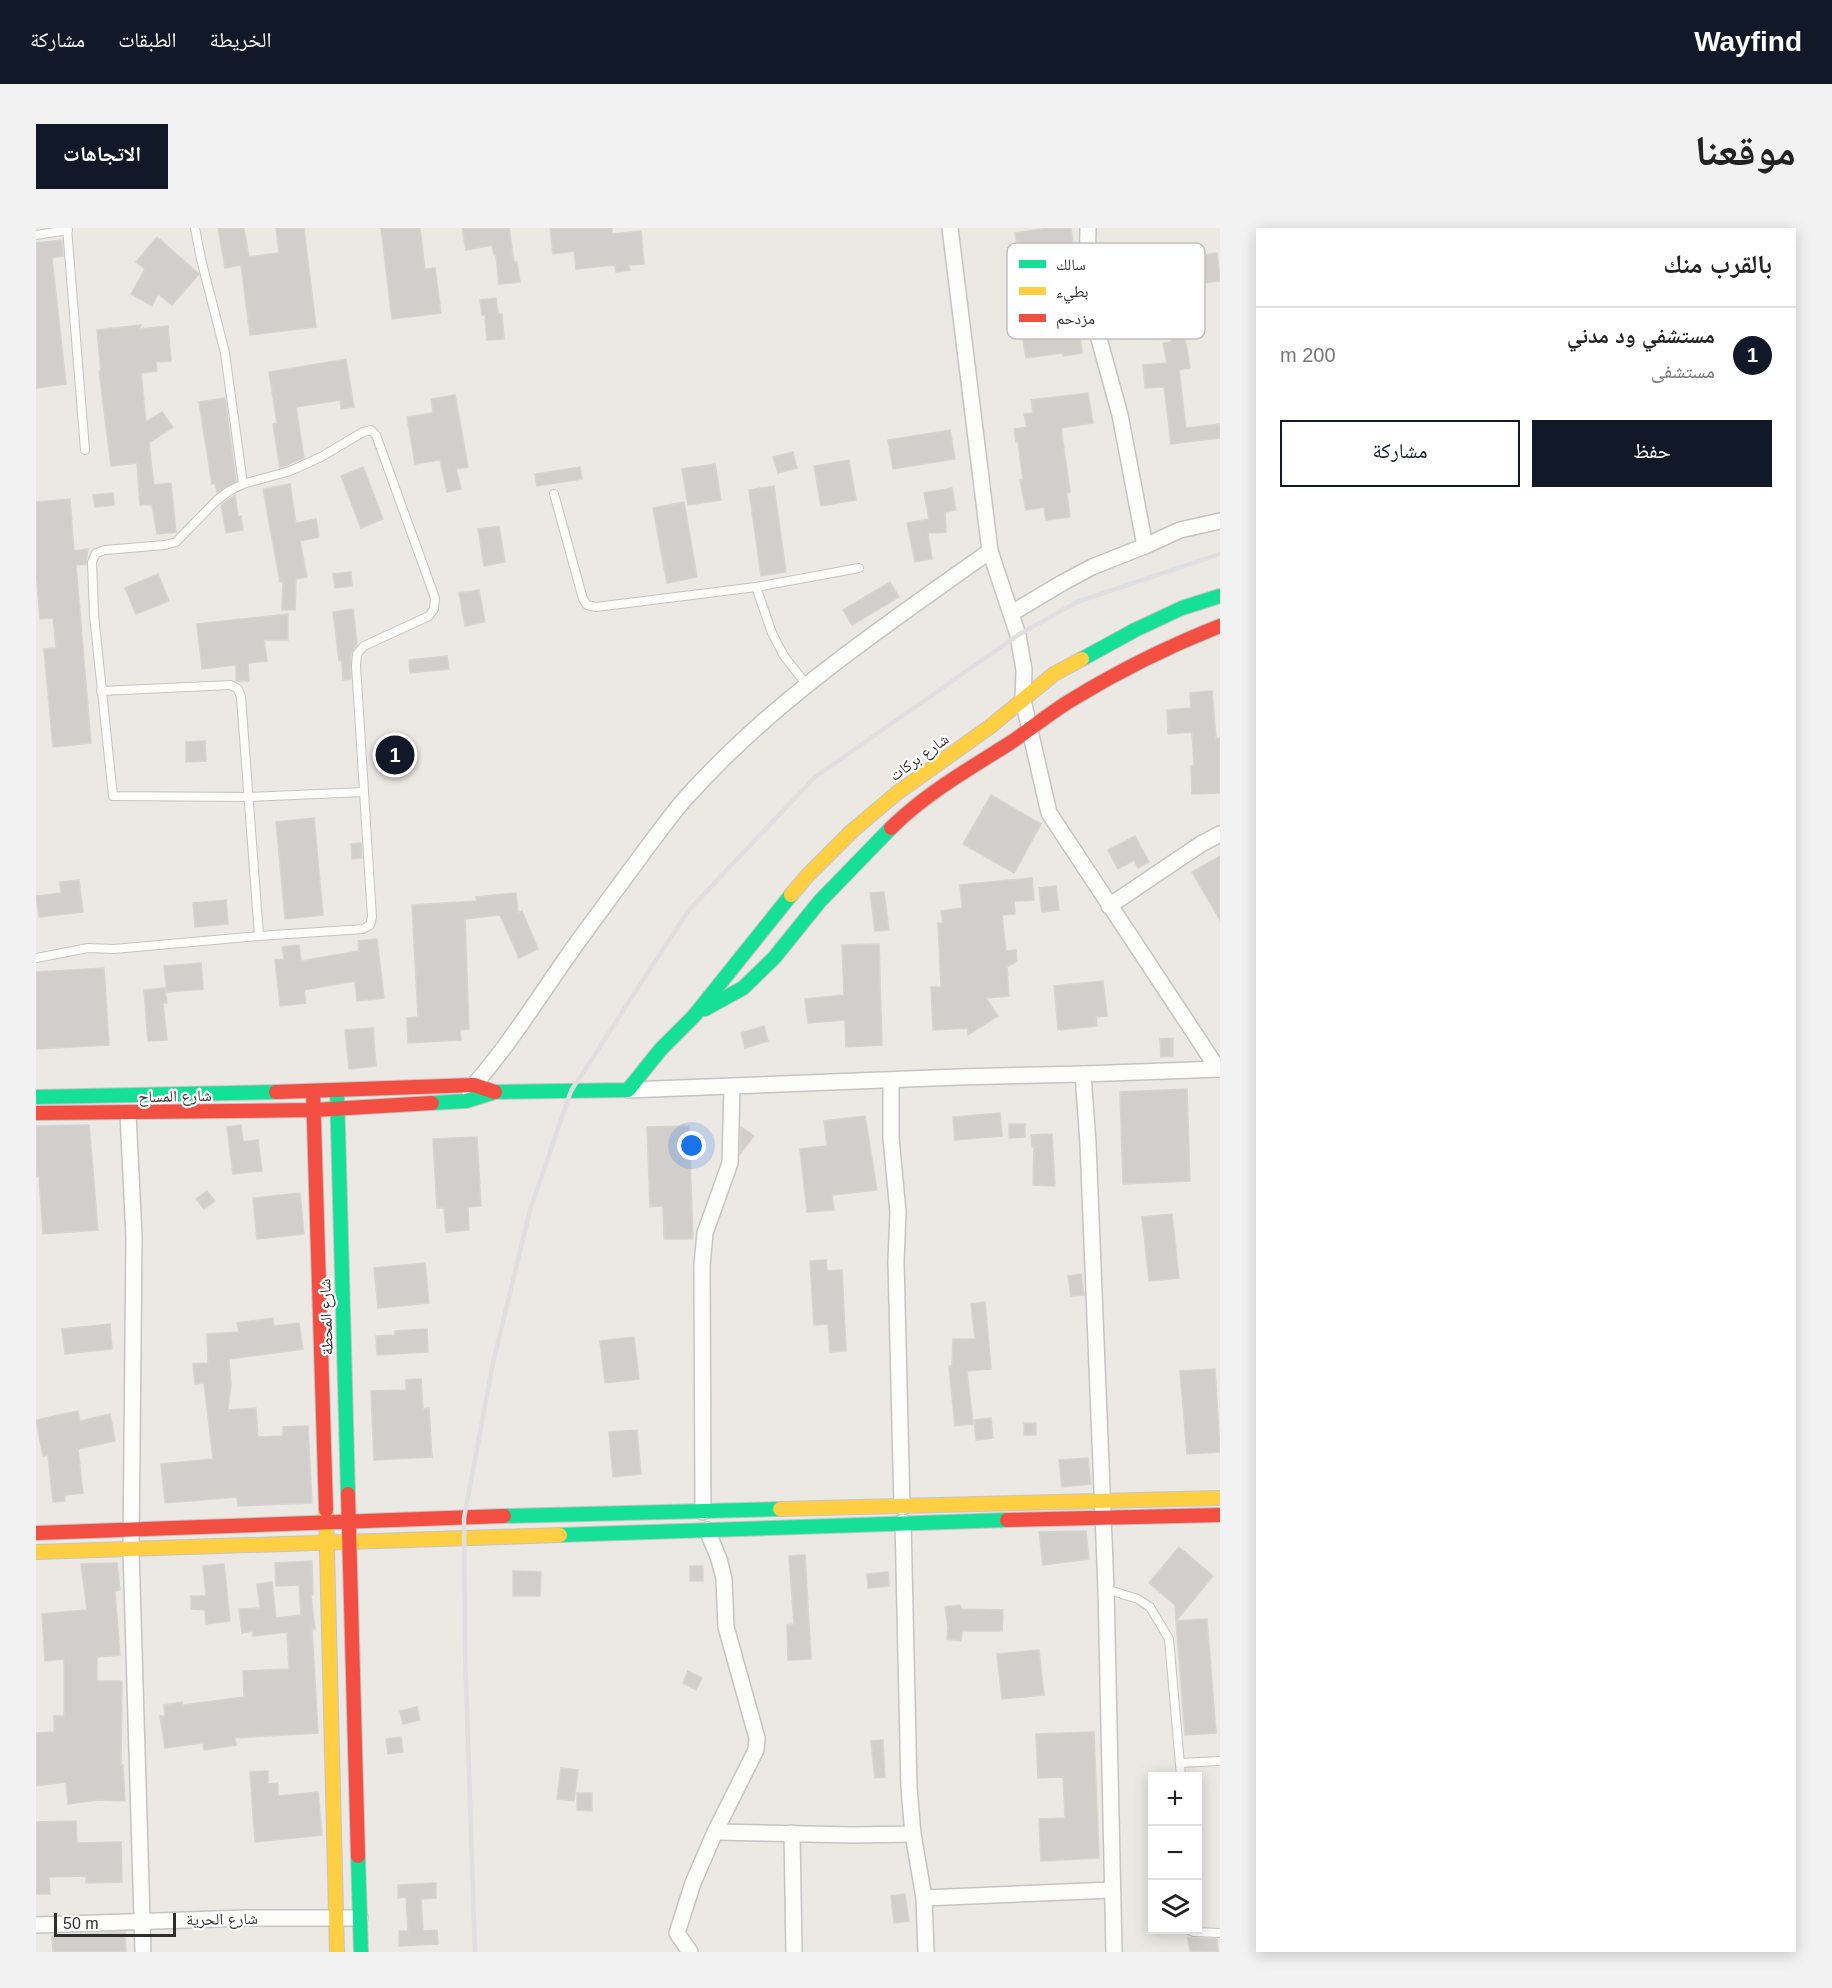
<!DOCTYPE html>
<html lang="ar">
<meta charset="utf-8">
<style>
body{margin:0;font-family:Arial,"Noto Naskh Arabic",sans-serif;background:#f2f2f2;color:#222;direction:rtl}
.controls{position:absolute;right:18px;bottom:18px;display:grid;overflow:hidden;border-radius:0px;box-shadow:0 3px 15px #0003}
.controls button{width:54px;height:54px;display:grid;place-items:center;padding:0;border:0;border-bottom:2px solid #e0e0e0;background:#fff;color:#222;font:30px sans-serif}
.scale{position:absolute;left:18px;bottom:15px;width:122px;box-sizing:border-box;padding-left:6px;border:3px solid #2e2e2e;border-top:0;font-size:16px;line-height:21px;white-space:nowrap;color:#2e2e2e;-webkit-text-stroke:4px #fff;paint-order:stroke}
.you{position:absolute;left:656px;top:918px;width:21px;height:21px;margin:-15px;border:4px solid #fff;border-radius:50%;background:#1a73e8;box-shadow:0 0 0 9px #1a73e833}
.badge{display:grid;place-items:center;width:39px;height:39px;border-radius:50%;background:#111827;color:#fff;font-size:20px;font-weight:700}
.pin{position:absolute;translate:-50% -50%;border:3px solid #fff;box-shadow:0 2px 6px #0006}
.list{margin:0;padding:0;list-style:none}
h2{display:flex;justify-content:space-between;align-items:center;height:78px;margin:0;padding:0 24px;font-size:26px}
h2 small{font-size:20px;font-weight:400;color:#767676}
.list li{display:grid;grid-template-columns:39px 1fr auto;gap:18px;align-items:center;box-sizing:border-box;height:96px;padding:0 24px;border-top:2px solid #e0e0e0}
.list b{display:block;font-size:22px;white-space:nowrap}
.list p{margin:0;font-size:20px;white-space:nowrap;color:#767676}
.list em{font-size:20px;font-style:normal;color:#767676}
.actions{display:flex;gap:12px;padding:18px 24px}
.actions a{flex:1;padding:14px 0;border:2px solid #111827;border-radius:0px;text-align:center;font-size:21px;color:#111827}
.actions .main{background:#111827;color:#fff}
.icon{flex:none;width:33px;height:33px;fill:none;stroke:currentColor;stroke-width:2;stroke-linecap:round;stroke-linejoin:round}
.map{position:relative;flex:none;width:1184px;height:1724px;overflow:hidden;direction:ltr;border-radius:0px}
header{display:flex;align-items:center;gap:36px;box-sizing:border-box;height:84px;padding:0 30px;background:#111827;color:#fff}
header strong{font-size:28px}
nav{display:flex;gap:33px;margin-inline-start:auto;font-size:21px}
.intro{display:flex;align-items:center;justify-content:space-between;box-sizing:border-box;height:144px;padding:0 36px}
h1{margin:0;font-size:42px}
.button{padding:15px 27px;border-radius:0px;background:#111827;color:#fff;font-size:21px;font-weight:700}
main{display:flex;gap:36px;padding:0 36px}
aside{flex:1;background:#fff;border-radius:0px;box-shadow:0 3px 15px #0003}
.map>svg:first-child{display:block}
.building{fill:#d1cecb;stroke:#d7d4d0;stroke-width:1.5}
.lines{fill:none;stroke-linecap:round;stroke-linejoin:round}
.lane-casing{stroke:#c5c4c5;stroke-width:10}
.street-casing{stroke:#c5c4c5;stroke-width:18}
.fast-casing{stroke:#c5c4c5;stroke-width:16}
.slow-casing{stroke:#c5c4c5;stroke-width:16}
.jam-casing{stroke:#c5c4c5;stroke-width:16}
.lane{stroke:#fcfcfb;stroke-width:8}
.street{stroke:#fcfcfb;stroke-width:15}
.fast{stroke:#16e098;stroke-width:14}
.slow{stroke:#ffcf43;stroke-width:14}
.jam{stroke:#f24e42;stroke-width:14}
.rail{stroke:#dfdfe1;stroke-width:4.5}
.labels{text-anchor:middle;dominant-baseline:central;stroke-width:4.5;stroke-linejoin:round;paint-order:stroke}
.street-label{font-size:16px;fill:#2e2e2e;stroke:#fff}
.key{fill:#fff;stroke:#c0c0c0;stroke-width:1.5}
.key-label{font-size:16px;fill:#2e2e2e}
</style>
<header>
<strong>Wayfind</strong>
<nav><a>الخريطة</a><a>الطبقات</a><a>مشاركة</a></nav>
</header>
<div class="intro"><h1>موقعنا</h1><a class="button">الاتجاهات</a></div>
<main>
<aside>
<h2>بالقرب منك<small></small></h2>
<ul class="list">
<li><span class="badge">1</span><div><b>مستشفي ود مدني</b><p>مستشفى</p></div><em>200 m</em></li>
</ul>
<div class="actions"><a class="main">حفظ</a><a>مشاركة</a></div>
</aside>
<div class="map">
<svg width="1184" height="1724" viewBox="0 0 1184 1724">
<rect width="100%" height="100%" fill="#ece8e4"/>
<g class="building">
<polygon points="182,0 208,0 213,29 243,25 240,0 268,0 280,99 214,107 205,37 189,40"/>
<polygon points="345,0 384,0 389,41 399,40 405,85 356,91"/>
<polygon points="426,0 473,0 478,34 481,34 484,54 463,56 460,27 458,27 456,17 430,22"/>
<polygon points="522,0 576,0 576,6 605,3 608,36 593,37 594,42 580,44 579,37 540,41 538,23 517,26 514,1"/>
<polygon points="1012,0 1035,0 1039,27 1028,29 1035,70 1015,73 1019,96 1043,94 1046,125 1027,128 1027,125 990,130 978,60 987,59 979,5"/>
<polygon points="121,9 163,46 136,77 122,66 116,78 95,66 109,41 100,34"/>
<polygon points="26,12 27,28 16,30 30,156 0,160 0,15"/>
<polygon points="1181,25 1184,53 1142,58 1143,65 1124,67 1120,32"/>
<polygon points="460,70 462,86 466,86 468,111 451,112 449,87 446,87 444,72"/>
<polygon points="1146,91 1154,140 1143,142 1150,200 1184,196 1184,210 1135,216 1128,159 1109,160 1107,137 1131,135 1127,115 1136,114 1132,93"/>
<polygon points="105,97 103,101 132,98 135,133 120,134 121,143 105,145 110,194 126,184 137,199 113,215 118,257 135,255 140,304 121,306 116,277 104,277 101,235 75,238 63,143 65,143 61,102"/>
<polygon points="310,131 318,179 305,181 304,172 260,179 268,230 244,240 237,196 241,195 233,144"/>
<polygon points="1052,165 1057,195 1025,200 1034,264 1031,265 1034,289 1010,292 1008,279 990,282 984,252 987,252 982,214 980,214 978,201 991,199 988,186 997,185 995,172"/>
<polygon points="419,167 432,239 420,241 425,261 411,264 404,232 379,236 371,189 397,185 395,171"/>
<polygon points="189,170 200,253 181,265 179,255 176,256 163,174"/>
<polygon points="914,202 919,231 857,241 852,212"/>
<polygon points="757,224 761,240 742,245 737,229"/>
<polygon points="813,232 820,272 785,278 778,238"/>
<polygon points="679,236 685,272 652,277 646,241"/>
<polygon points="327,239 347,291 325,300 305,248"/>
<polygon points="544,239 546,251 501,258 499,246"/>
<polygon points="254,256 260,295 280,291 283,309 264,313 271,349 260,351 259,382 246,382 247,353 244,354 227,261"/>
<polygon points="738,258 750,344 725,348 713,262"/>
<polygon points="916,260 920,282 909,284 910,304 892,305 896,331 879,334 871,295 893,291 888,265"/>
<polygon points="77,265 78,277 59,279 57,267"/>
<polygon points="199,267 202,289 205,288 207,302 190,305 185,277"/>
<polygon points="34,271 38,323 52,321 50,336 40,337 55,515 17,519 8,421 20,420 17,390 4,391 0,342 0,274"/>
<polygon points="648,274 661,349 631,355 617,280"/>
<polygon points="463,298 469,334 448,338 442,301"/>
<polygon points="315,344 316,358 299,360 297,346"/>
<polygon points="122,346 133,373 100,386 89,360"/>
<polygon points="854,354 863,369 816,397 807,382"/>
<polygon points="443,362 449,394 429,398 423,365"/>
<polygon points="317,381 321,416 315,426 315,451 307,452 306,433 303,433 297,384"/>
<polygon points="252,386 252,412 228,412 231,433 212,435 213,453 200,453 200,437 166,441 161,396"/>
<polygon points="411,428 413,441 374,445 373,432"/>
<polygon points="1176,463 1180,511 1184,510 1184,565 1156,566 1155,538 1158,537 1156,504 1132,506 1131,482 1155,480 1154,465"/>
<polygon points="169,513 170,533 150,534 150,514"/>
<polygon points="955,567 1005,596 978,645 927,616"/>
<polygon points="278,590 287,687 249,691 240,594"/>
<polygon points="1099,608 1113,634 1102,640 1098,632 1082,641 1072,622"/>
<polygon points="325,615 326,630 316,631 315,616"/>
<polygon points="1184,628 1184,692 1156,644"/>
<polygon points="996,650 998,672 978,673 979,686 966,687 970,723 980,722 981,733 971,739 973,768 950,770 962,788 932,807 932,800 897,802 895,759 905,759 902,695 907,695 905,683 926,680 924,657"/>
<polygon points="43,652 47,684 3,689 0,668 25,665 24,654"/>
<polygon points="1020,658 1023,682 1006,684 1003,660"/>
<polygon points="848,664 853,702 839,703 834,665"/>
<polygon points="480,665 482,685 486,683 502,721 483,730 464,687 429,691 433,801 424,802 425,812 372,815 371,790 382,789 376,677 441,673 440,669"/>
<polygon points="190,672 192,696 159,699 157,675"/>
<polygon points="341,711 348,770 321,773 319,753 268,762 270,775 244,778 239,732 248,731 246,719 263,717 265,733 323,723 322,713"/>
<polygon points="843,716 846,817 810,819 809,792 772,795 769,771 808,767 806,717"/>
<polygon points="165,735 167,761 131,764 128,738"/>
<polygon points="68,740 73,817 0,821 0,744"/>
<polygon points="1067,753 1071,788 1060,789 1061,798 1022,802 1018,758"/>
<polygon points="129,760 131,775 127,775 131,812 112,813 108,762"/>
<polygon points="728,798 732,813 709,820 705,805"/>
<polygon points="337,800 340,838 313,841 309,802"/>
<polygon points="1137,810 1137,828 1125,829 1124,811"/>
<polygon points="1151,861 1154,953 1087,956 1084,864"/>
<polygon points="964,885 966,908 919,912 917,889"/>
<polygon points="829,888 841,962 796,967 798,982 771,984 764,921 791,918 788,893"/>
<polygon points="973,896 989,896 989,909 973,910"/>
<polygon points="53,897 62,1002 7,1006 3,948 0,948 0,898"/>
<polygon points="205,897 207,914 222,912 226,943 197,946 191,899"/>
<polygon points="653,898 657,1011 628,1011 627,978 614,979 611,899"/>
<polygon points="705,899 718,908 704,926 705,900"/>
<polygon points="1016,906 1019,958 997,957 998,919 996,919 995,907"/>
<polygon points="441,909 445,978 432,979 433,1002 410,1004 408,980 401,980 397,911"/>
<polygon points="171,963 179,973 168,981 160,971"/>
<polygon points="264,965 268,1006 221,1011 217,970"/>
<polygon points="1136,986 1143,1050 1113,1053 1106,989"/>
<polygon points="790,1032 791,1043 806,1042 810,1123 794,1124 792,1096 778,1097 774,1033"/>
<polygon points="389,1035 393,1075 342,1080 338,1040"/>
<polygon points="1045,1046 1048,1067 1035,1068 1032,1048"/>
<polygon points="949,1074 955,1141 931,1143 937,1196 919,1198 913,1138 916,1138 917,1111 939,1111 935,1076"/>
<polygon points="237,1090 238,1098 263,1095 267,1121 193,1131 195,1156 192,1182 220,1180 222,1209 247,1208 247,1199 272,1198 276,1275 202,1278 201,1269 129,1275 125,1236 177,1231 168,1155 159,1156 157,1136 172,1135 171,1106 203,1104 201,1095"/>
<polygon points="74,1096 76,1121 29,1126 26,1101"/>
<polygon points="391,1101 392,1124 341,1127 340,1108 359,1107 359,1103"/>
<polygon points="598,1109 603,1151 569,1155 564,1113"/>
<polygon points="1179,1141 1184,1224 1151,1226 1144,1143"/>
<polygon points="385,1151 387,1181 393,1180 396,1229 338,1232 335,1163 370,1162 370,1152"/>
<polygon points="42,1183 44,1193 74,1186 79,1213 42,1221 47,1265 29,1267 29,1273 17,1274 12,1227 7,1228 0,1192"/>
<polygon points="955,1190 957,1210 940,1212 938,1192"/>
<rect x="988" y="1195" width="12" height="12"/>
<polygon points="601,1202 605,1246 577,1249 573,1204"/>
<polygon points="1052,1230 1055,1256 1026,1259 1023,1232"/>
<polygon points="1050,1303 1053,1331 1007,1337 1003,1304"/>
<polygon points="1143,1319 1177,1348 1140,1393 1139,1377 1113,1355"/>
<polygon points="769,1327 775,1431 752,1432 751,1397 758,1396 753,1328"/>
<polygon points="276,1333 277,1367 275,1367 279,1401 276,1401 282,1505 199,1510 200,1517 168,1522 167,1515 129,1520 124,1488 129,1488 128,1477 146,1474 147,1477 208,1469 207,1443 253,1441 251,1404 217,1408 217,1403 206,1405 203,1381 224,1380 221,1356 236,1354 240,1390 265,1387 263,1357 240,1358 239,1335"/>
<polygon points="81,1335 84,1362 79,1363 84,1427 61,1429 61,1453 86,1453 85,1537 87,1537 89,1573 63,1572 32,1576 30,1554 0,1558 0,1505 18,1504 18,1488 28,1488 28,1431 9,1433 6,1386 51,1382 45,1336"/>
<polygon points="188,1336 194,1393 170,1396 169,1382 155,1381 155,1368 170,1368 167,1338"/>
<rect x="654" y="1338" width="13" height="15"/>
<polygon points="477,1343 505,1344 504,1368 477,1368"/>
<polygon points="852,1344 853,1358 832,1360 831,1346"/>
<polygon points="924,1377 925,1381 967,1382 966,1403 926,1403 925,1413 911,1411 912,1400 909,1379"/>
<polygon points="1171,1391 1180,1505 1149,1507 1140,1393"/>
<polygon points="1003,1422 1008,1467 966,1471 961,1426"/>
<polygon points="652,1443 666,1450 660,1462 647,1455"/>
<polygon points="381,1479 384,1492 367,1496 364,1483"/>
<polygon points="1058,1504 1063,1630 1005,1633 1003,1591 1029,1590 1027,1549 1002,1550 1000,1506"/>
<polygon points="365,1509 367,1524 352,1526 350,1511"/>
<polygon points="847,1512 849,1549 839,1550 835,1513"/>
<polygon points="525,1540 542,1542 538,1573 521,1571"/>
<polygon points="232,1543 232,1556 242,1555 242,1568 282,1564 286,1607 219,1614 214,1544"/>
<polygon points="541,1565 556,1565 556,1583 541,1582"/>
<polygon points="40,1593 41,1615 85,1614 86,1654 50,1655 50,1648 13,1649 14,1666 0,1666 0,1594"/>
<polygon points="400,1655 400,1670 385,1671 387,1703 401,1702 402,1716 363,1718 363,1703 372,1703 370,1669 362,1670 362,1657"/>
<polygon points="869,1666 873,1693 858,1695 855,1668"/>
<polygon points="89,1704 90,1724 17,1724 16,1708"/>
<polygon points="1152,1710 1181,1711 1182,1724 1154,1724"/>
</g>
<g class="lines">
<defs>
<g id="lane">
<polyline points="31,0 49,222"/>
<polyline points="159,0 165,31 189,125 207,256"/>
<polyline points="0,7 32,2"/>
<polyline points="518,266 547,371 551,377 560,379 720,359 823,340"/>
<polyline points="720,359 736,405 748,428 770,456"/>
<polyline points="65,463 195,457 202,461 205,469 223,708"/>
<polyline points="0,730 52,720 78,721 223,708 327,701 334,697 336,689 320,438 321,426 328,418 393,388 398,381 399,370 340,207 335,202 327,204 285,229 254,243 207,256 193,263 180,273 140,314 129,317 69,322 60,325 56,334 58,387 77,568 212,569 328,564"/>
<polyline points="1070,1361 1102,1371 1114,1379 1133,1411 1145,1548"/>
<polyline points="1144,1535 1184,1533"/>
<polyline points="1153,1702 1158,1704 1184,1705"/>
</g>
<g id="street">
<polyline points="914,0 954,323 982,407 988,442 987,472 1013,585 1182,841"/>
<polyline points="1052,0 1051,43 1054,70 1060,100 1084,187 1109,318"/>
<polyline points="976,385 1026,355 1056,339 1109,318 1144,302 1184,293"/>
<polyline points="1073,678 1165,616 1184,606"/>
<polyline points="1047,846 1184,841"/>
<polyline points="855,852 855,910 862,984 860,1033 866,1279"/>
<polyline points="592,862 922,849 1047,846 1052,915 1070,1361 1078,1724"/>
<path d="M434 865 438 857C472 818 499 775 529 732 547 706 566 681 585 655 606 627 626 598 648 572 736 473 847 399 954 323"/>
<polyline points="92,885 98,1009 95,1322 107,1724"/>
<polyline points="667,1284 666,1037 669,1005 694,935 696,859"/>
<polyline points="867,1294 873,1560 877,1606 888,1670 890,1724"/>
<polyline points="679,1604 816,1607 877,1606"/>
<polyline points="756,1605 758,1724"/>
<polyline points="888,1670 1076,1662"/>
<polyline points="0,1697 211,1690 324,1690"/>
<polyline points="654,1724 641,1705 657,1655 679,1604 720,1522 721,1510 690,1399 688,1351 683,1331 671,1302"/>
</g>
<g id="fast">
<polyline points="1046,431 1099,402 1146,380 1184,368"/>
<polyline points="669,781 707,760 738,730 784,673 855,600"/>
<polyline points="301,863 312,1266"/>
<polyline points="0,869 240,864"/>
<polyline points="396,875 430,873 459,864 592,862 625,821 658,788 755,667"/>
<polyline points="468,1288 744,1281"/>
<polyline points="524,1307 971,1292"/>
<polyline points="322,1628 325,1724"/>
</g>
<g id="slow">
<polyline points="755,667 771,648 816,603 861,565 955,498 1018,446 1046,431"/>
<polyline points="744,1281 1184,1270"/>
<polyline points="290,1282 301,1724"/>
<polyline points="0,1324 524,1307"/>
</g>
<g id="jam">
<path d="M855 600C889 566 933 541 974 515 995 501 1015 484 1037 471 1083 443 1133 418 1184 398"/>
<polyline points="277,863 290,1282"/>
<polyline points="240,864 438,857 459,864"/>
<polyline points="0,885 278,882 396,875"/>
<polyline points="312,1266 322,1628"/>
<polyline points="971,1292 1184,1287"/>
<polyline points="0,1305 468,1288"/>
</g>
</defs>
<use href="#lane" class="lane-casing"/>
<use href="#street" class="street-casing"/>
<use href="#fast" class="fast-casing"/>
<use href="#slow" class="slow-casing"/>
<use href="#jam" class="jam-casing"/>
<use href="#lane" class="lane"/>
<use href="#street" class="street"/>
<use href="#fast" class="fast"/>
<use href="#slow" class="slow"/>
<use href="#jam" class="jam"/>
<polyline class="rail" points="439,1724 429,1422 428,1290 457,1135 494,982 535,863 652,683 779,549 982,407 1041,374 1184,326"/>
</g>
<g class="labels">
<g class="street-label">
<text transform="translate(883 529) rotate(-36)">شارع بركات</text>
<text transform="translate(139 868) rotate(-1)">شارع المساح</text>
<text transform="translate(290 1089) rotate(-92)">شارع المحطة</text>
<text transform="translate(186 1691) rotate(-1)">شارع الحرية</text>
</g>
</g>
<rect x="971" y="15" width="198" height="96" rx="9" class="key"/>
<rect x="983" y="32" width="27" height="8" fill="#16e098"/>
<rect x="983" y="59" width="27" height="8" fill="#ffcf43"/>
<rect x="983" y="86" width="27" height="8" fill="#f24e42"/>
<g class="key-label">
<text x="1020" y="42">سالك</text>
<text x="1020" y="69">بطيء</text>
<text x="1020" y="96">مزدحم</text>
</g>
</svg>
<div class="controls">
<button>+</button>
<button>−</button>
<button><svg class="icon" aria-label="layers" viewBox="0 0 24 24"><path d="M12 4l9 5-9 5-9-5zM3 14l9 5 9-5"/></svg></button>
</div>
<div class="scale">50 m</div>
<div class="you"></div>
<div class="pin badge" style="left:359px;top:527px">1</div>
</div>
</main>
